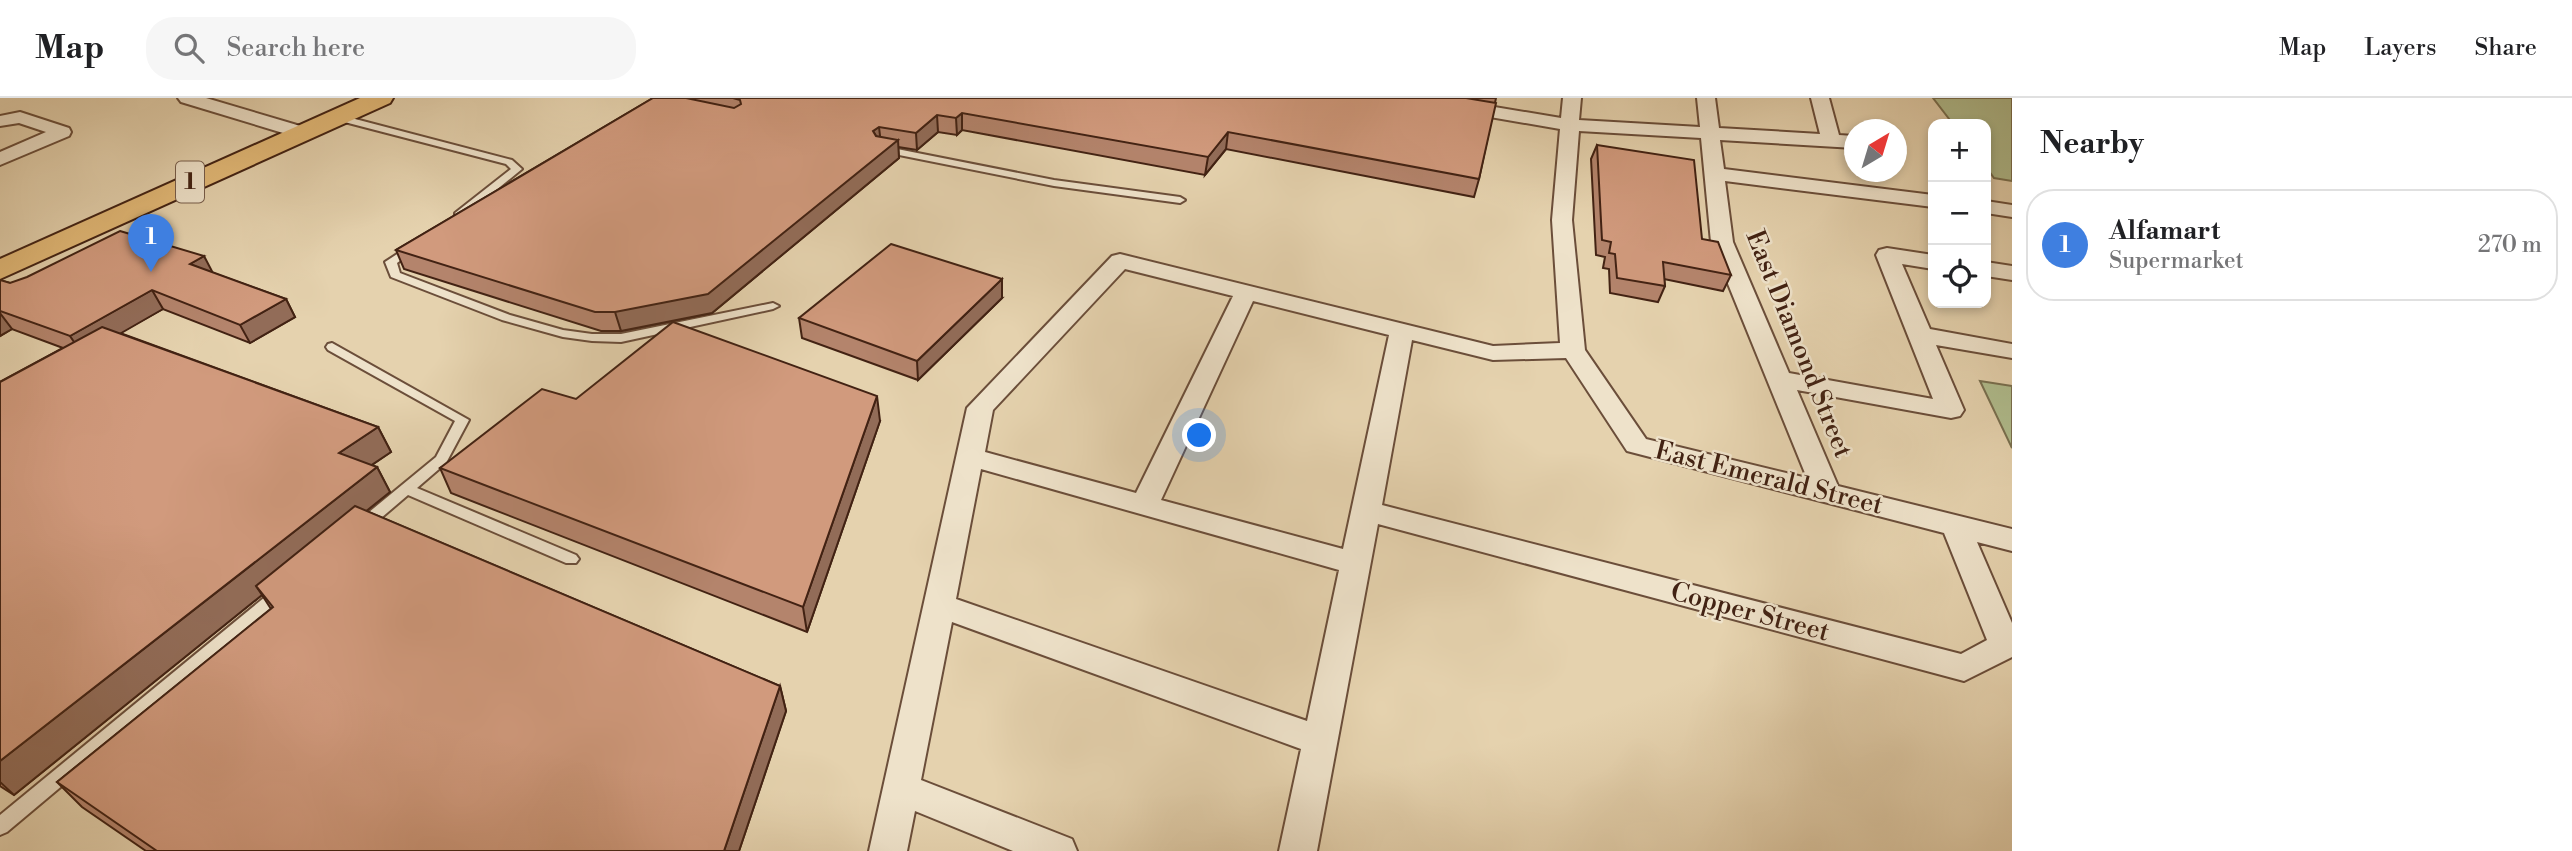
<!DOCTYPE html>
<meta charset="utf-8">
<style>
body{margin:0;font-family:"Libre Bodoni",serif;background:#f6f6f6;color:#202124}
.controls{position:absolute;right:21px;top:21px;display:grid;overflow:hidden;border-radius:14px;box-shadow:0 4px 10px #0003}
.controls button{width:63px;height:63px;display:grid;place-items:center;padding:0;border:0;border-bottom:2px solid #e0e0e0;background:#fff;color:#202124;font:35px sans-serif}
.compass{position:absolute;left:1844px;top:21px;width:63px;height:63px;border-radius:50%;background:#fff;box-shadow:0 4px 10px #0003;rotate:38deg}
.you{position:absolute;left:1200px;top:338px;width:24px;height:24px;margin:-18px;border:5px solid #fff;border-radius:50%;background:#1a73e8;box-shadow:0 0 0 10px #1a73e833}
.badge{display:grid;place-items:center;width:46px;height:46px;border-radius:50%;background:#8f2418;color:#fff;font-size:23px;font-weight:700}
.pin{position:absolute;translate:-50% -58px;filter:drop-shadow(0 2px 4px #0008)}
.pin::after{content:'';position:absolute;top:37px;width:24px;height:21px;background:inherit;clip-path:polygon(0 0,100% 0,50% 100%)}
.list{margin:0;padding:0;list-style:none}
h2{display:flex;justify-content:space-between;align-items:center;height:91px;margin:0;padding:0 28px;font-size:30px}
h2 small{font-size:23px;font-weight:400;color:#757577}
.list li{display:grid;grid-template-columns:46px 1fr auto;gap:21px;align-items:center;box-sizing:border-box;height:112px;margin:0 14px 14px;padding:0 14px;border:2px solid #e0e0e0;border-radius:28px}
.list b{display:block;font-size:26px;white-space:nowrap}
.list p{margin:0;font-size:23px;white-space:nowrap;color:#757577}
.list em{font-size:23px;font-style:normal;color:#757577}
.icon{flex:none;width:38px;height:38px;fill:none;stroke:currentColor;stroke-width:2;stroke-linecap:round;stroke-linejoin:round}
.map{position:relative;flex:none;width:2012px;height:753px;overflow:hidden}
header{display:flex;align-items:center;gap:42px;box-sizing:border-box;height:98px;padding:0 35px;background:#fff;border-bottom:2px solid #e0e0e0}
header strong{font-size:33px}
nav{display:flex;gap:38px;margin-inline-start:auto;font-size:24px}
.search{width:490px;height:63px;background:#f6f6f6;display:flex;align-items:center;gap:18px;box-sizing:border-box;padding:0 24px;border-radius:28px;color:#757577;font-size:26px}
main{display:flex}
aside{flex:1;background:#fff}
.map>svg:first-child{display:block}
.green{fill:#b0bd8e;stroke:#797050;stroke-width:2}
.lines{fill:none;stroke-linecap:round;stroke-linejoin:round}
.lane-casing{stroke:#6b4e3a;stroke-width:4}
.street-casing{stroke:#6b4e3a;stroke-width:4}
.highway-casing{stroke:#422213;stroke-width:4}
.lane{fill:#eee2ca;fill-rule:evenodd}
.street{fill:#eee2ca;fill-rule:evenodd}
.highway{fill:#e2b977;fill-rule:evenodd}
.wall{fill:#b4846c;stroke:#422213;stroke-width:2}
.shaded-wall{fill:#926c58;stroke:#422213;stroke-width:2}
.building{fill:#d19a7d;stroke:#422213;stroke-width:2}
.labels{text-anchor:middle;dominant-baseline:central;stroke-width:5;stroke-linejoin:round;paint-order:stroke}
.shield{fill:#eee2ca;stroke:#765c4a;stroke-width:2}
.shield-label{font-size:24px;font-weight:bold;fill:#422213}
.street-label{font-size:26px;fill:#422213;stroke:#eee2ca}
</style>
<header>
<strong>Map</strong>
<div class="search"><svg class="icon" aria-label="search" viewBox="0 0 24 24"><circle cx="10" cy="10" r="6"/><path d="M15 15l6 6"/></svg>Search here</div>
<nav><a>Map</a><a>Layers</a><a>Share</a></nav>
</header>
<main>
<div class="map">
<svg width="2012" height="753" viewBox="0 0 2012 753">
<rect width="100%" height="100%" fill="#e5d2ae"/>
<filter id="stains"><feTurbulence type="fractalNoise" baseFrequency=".00286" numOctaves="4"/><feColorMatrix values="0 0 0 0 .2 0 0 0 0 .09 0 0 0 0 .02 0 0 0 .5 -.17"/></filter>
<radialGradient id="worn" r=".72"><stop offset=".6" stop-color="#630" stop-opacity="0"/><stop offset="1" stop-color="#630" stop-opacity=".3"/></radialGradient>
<g class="green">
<polygon points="1933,0 2012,0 2012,83 1994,80 1986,69 1986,26 1953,26"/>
<polygon points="1980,283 2012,288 2012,350"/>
</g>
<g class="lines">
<defs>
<g id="lane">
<polygon points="336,16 512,62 522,71 463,119 455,119 455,115 511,71 506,66 333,21 331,19"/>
<polygon points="882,48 1054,82 1180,99 1185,102 1180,105 1054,88 879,53 877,51"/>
<polygon points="414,145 419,148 418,150 397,165 400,175 510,217 563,232 592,236 621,236 773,205 779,208 773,211 621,244 592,243 563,239 502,222 391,179 385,164"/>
<polygon points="332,245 469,322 446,365 417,390 576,457 579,461 576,465 566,465 408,397 367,432 357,432 355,428 357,424 436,359 455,323 328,252 326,249 328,246"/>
<polygon points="282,488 288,490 290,494 288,498 7,734 0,737 0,717 276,490"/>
</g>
<g id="street">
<polygon points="178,0 206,0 307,30 309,34 307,38 293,38 181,4"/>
<path d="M1400 0H1441L1561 20 1563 0H1581L1579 22 1700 29 1697 0H1715L1719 30 1820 36 1811 0H1829L1839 37 1854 38V50L1720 42 1724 71 1933 97V109L1725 83 1733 144 1789 275 1933 301 1876 157 1879 152 1887 150 1933 157V171L1902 166 1930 231 2012 246V260L1936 247 1964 312 1960 318 1951 320 1797 292 1838 388 2012 431V453L1977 444 2012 525V559L1964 583 1378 426 1317 753H1279L1301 651 952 524 921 682 1072 741 1077 753H1013L915 713 907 753H869L967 310 1112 158 1120 156 1493 248 1560 245 1552 122 1560 31 1409 5ZM1579 33 1701 40 1711 144 1807 380 1646 341 1585 252 1572 122ZM1125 171 1233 198 1136 395 985 354 993 312ZM1253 203 1389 237 1343 451 1161 402ZM1412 242 1493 262 1566 260 1627 353 1944 435 1987 542 1961 556 1382 407ZM981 371 1339 472 1307 623 956 501Z"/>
<polygon points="20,14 69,30 71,34 69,38 0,67 0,54 46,34 19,25 0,28 0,18"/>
<polygon points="1986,103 2012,107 2012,119 1986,115"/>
<polygon points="1986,164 2012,168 2012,182 1986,178"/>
</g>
<polygon id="highway" points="360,0 393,0 390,5 0,181 0,161"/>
</defs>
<use href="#lane" class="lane-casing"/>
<use href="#street" class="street-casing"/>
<use href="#highway" class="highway-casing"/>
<use href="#lane" class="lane"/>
<use href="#street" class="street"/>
<use href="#highway" class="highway"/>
</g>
<g class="wall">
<polygon points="653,0 1496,0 1479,81 1474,99 1226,51 1205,77 962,32 957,37 938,34 917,52 898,49 899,60 712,215 621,233 601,233 404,171 396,152"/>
<polygon points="1597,47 1702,141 1731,177 1723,193 1664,181 1665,188 1658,204 1610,195 1609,171 1603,170 1605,159 1596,157 1591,61"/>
<polygon points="213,175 286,201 295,219 250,245 163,211 120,235 378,329 391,354 372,367 377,369 390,394 366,413 780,588 786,613 739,753 146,753 82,709 57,684 271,511 262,497 14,697 0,688 0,284 63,250 12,231 0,238 0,182 10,185"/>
<polygon points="1002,200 918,282 802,240 799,220"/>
<polygon points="576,301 880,323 807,534 451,395 440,370"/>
</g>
<g class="shaded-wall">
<polygon points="962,15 962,32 957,37 956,20"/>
<polygon points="937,17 938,34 917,52 916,35"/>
<polygon points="879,29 881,46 873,33"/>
<polygon points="1228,34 1226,51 1205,77 1208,59"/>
<polygon points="898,42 899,60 712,215 621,233 615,214"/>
<polygon points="204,158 214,177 190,166"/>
<polygon points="1002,181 1002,200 918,282 917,263"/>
<polygon points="152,192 163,211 83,257 70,238"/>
<polygon points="286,201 295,219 250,245 240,227"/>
<polygon points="0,215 12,231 0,238"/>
<polygon points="877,298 880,323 807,534 803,509"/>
<polygon points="378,329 391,354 352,380 339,355"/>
<polygon points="377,369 390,394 263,496 256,488 262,497 14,697 0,684 0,663"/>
<polygon points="780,588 786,613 739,753 724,753"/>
</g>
<g class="building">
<polygon points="653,0 686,0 734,10 741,6 740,2 733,0 1466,0 1496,5 1479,81 1228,34 1208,59 962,15 956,20 937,17 916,35 879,29 873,33 876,38 898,42 708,196 615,214 595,214 396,152"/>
<polygon points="1597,47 1694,62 1702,141 1718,144 1731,177 1663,164 1665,188 1617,180 1615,156 1609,155 1611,144 1602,142"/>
<polygon points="120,133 204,158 190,166 286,201 240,227 152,192 70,238 0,213 0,182 10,185 27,179"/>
<polygon points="891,146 1002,181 917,263 799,220"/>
<polygon points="673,224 877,298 803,509 440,370 542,291 576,301"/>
<polygon points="102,229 378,329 339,355 377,369 0,663 0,284"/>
<polygon points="355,408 780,588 724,753 157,753 57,684 273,509 256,488"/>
</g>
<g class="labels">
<rect class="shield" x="176" y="63.5" width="28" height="41" rx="5"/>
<g class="shield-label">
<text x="190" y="84">1</text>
</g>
<g class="street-label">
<text transform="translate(1799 246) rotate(68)">East Diamond Street</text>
<text transform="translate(1769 380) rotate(14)">East Emerald Street</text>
<text transform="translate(1750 514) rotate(15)">Copper Street</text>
</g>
</g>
<rect width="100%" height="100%" filter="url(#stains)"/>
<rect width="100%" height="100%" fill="url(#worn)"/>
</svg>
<div class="controls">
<button>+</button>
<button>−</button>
<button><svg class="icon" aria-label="locate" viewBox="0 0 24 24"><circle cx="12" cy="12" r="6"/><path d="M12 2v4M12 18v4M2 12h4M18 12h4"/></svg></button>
</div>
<svg class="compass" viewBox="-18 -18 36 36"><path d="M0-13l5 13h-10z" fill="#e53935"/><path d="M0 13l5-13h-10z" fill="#757577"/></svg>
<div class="you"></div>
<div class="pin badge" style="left:151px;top:174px;background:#3f7fe0">1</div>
</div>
<aside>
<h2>Nearby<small></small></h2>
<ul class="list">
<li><span class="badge" style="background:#3f7fe0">1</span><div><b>Alfamart</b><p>Supermarket</p></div><em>270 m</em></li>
</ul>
</aside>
</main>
